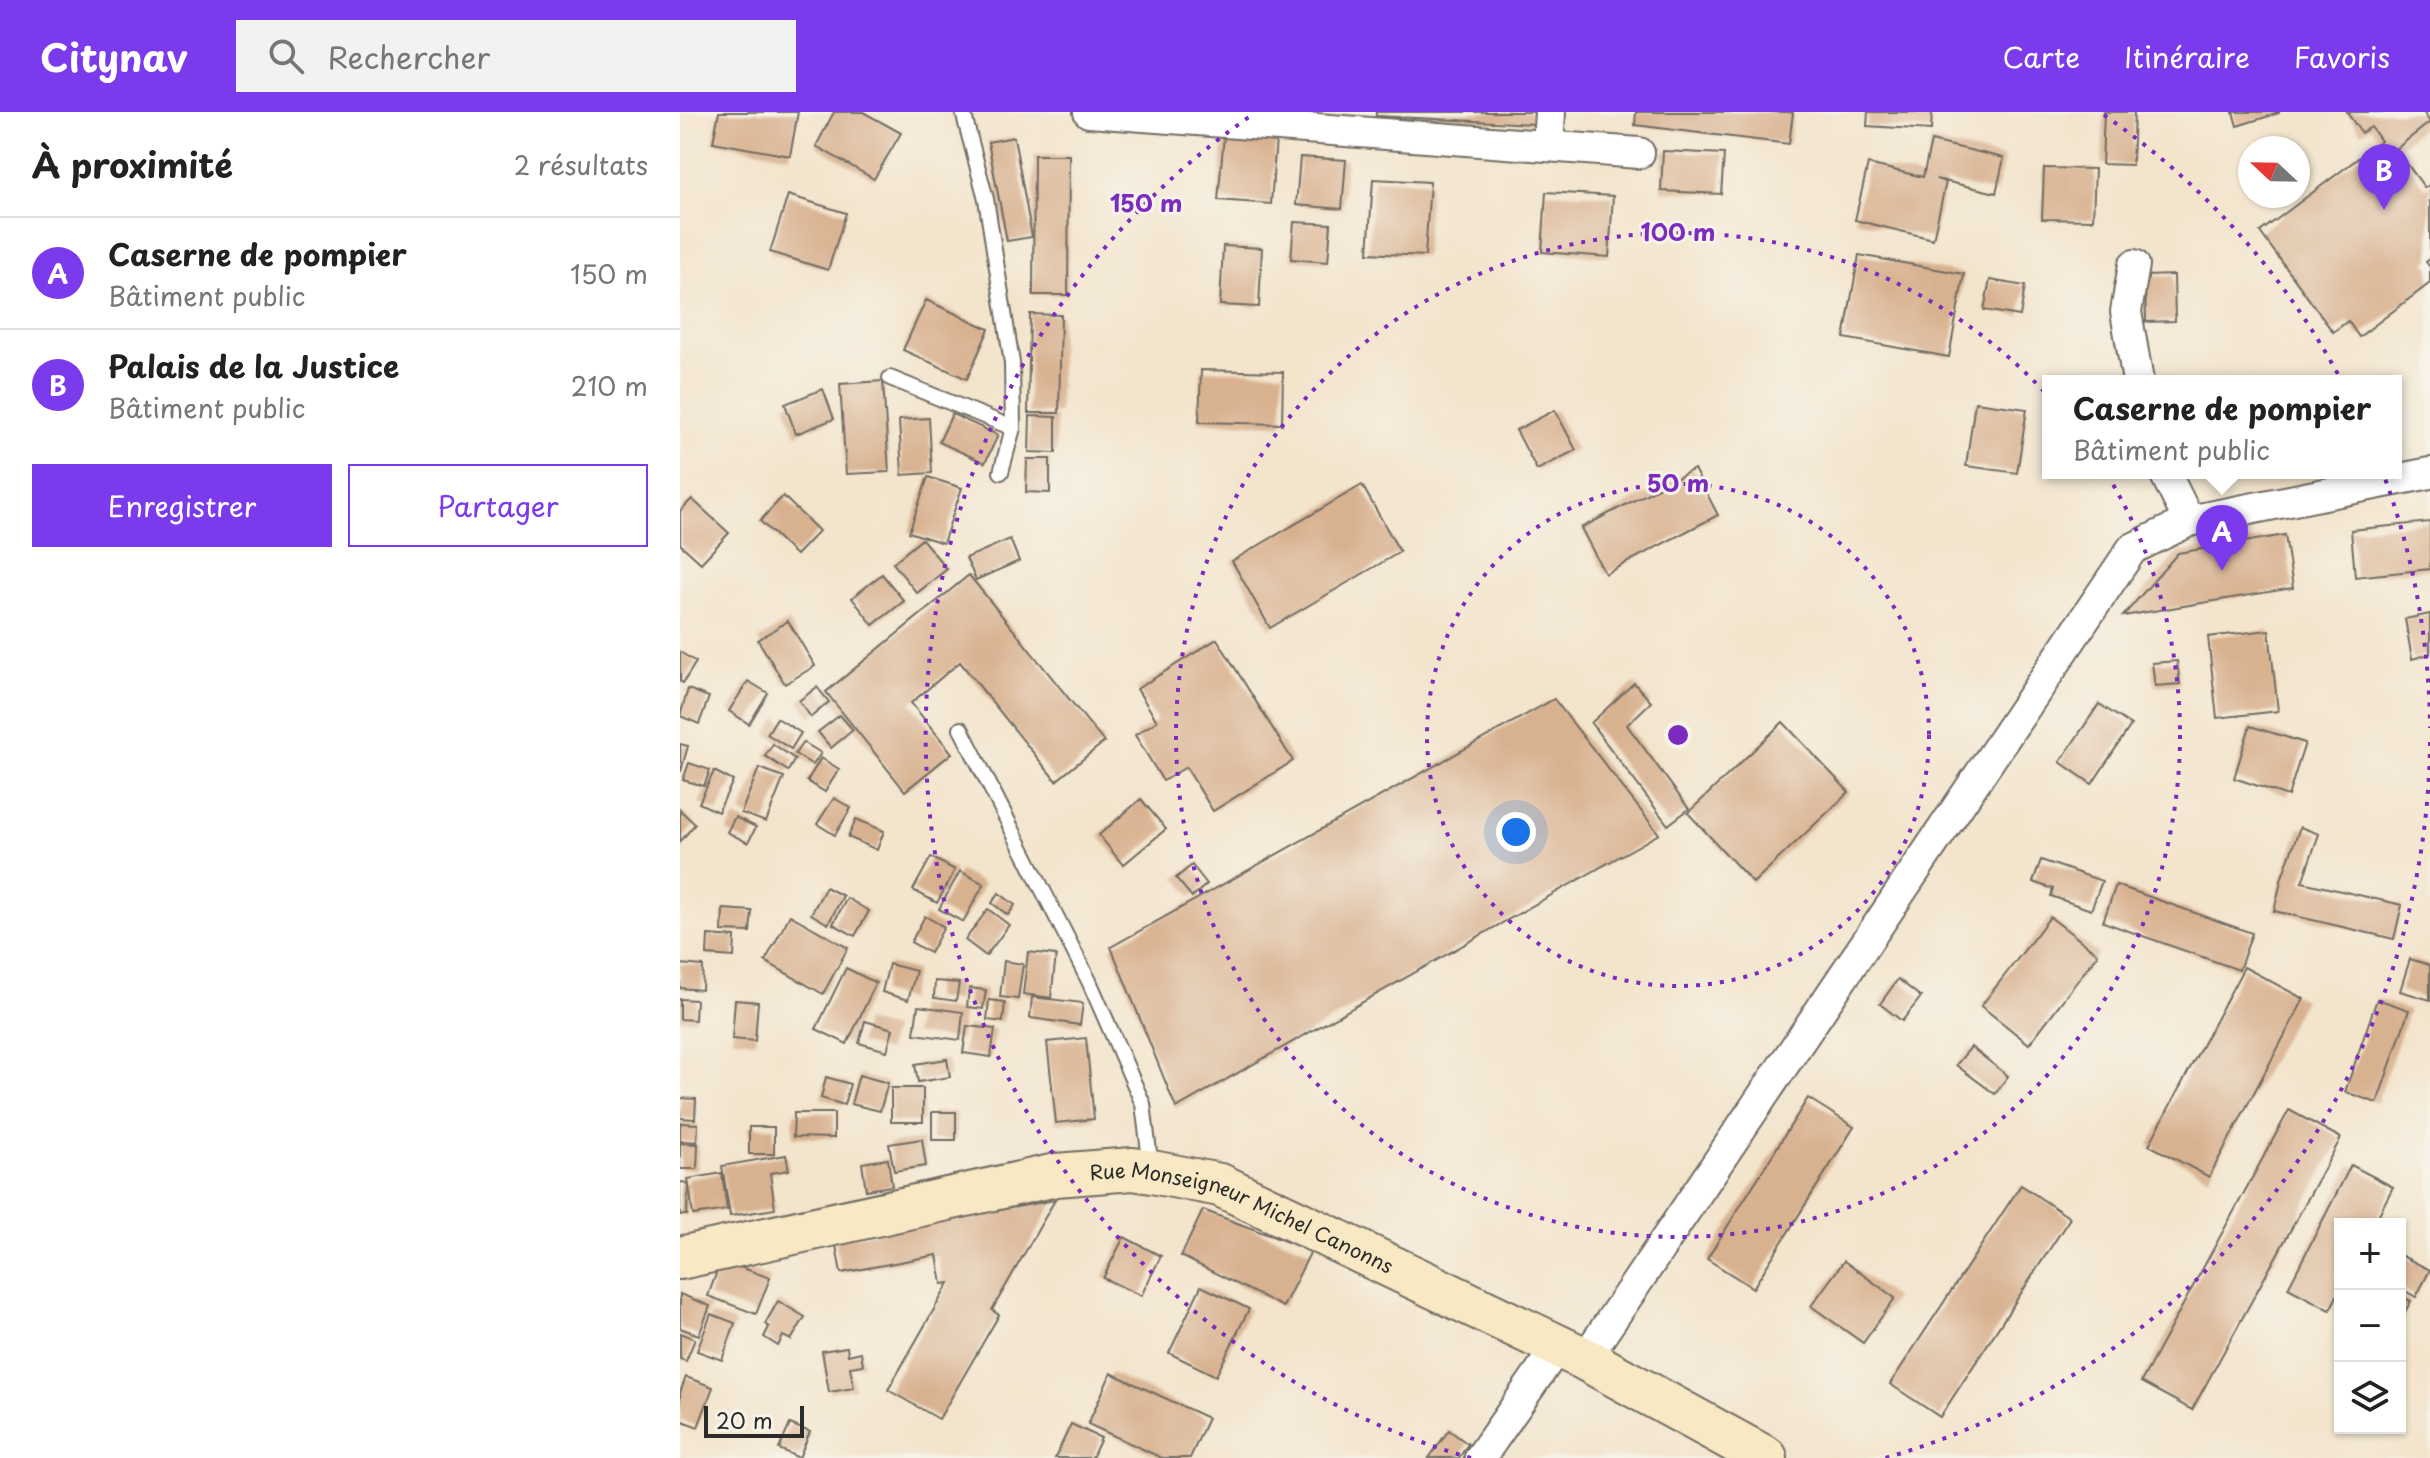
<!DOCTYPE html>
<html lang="fr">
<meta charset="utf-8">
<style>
body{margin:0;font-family:"Playpen Sans",sans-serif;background:#f2f2f2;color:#222}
.controls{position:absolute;right:24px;bottom:24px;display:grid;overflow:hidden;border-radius:0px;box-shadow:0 2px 6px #0004}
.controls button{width:72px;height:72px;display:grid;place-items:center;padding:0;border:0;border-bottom:2px solid #e0e0e0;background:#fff;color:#222;font:40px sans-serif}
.compass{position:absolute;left:1558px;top:24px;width:72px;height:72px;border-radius:50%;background:#fff;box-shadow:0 2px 6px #0004;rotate:292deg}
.scale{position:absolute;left:24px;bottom:20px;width:100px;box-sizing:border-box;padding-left:8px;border:4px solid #2b2b2b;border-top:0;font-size:22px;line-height:28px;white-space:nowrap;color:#2b2b2b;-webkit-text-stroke:6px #f7f3e8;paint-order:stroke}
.you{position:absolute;left:836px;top:720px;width:28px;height:28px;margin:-20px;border:6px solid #fff;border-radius:50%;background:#1a73e8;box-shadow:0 0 0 12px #1a73e833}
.badge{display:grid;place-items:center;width:52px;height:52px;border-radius:50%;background:#7c3aed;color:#fff;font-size:26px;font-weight:700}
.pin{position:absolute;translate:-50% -66px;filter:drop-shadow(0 2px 4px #0008)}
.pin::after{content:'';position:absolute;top:42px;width:28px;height:24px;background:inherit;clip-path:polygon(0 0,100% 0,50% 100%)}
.popup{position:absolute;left:1362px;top:263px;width:360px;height:104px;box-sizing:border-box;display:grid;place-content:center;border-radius:0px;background:#fff;filter:drop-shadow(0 2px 6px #0005);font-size:26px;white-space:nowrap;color:#767676}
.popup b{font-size:30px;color:#222}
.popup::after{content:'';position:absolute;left:50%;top:100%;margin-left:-16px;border:16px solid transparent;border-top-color:#fff}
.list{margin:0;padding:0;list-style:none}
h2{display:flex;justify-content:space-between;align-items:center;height:104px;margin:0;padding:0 32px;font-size:34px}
h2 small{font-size:26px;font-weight:400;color:#767676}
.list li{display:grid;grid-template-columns:52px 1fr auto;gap:24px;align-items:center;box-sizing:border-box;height:112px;padding:0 32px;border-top:2px solid #e0e0e0}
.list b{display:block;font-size:30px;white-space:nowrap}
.list p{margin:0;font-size:26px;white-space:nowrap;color:#767676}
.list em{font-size:26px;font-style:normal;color:#767676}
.actions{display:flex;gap:16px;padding:24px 32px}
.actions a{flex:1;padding:18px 0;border:2px solid #7c3aed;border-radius:0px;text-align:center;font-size:28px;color:#7c3aed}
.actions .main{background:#7c3aed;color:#fff}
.icon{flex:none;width:44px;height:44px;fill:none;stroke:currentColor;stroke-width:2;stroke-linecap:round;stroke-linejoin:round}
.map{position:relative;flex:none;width:1750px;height:1346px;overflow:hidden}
header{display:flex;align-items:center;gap:48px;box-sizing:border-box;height:112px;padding:0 40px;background:#7c3aed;color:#fff}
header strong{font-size:38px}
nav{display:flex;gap:44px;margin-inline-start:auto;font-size:28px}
.search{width:560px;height:72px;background:#f2f2f2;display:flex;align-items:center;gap:20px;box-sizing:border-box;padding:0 28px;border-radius:0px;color:#767676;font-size:30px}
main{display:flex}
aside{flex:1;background:#fff}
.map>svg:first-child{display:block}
.building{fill:#d8b18f}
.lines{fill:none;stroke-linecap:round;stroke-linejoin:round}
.lane-casing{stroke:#716c63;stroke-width:18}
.street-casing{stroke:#716c63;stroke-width:34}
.secondary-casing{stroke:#716c63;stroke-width:46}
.lane{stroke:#fff;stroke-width:14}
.street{stroke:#fff;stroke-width:30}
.secondary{stroke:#f8e8c3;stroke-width:42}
.ring{fill:none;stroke:#7b2cbf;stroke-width:4;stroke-dasharray:4 8}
.labels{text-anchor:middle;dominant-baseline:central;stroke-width:6;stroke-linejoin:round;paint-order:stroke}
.street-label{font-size:20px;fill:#2b2b2b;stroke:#f7f3e8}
.centre{fill:#7b2cbf;stroke:#f7f3e8;stroke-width:4}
.ring-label{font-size:24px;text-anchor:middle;font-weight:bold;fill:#7b2cbf;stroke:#f7f3e8;stroke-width:6;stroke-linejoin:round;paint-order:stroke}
</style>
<header>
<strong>Citynav</strong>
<div class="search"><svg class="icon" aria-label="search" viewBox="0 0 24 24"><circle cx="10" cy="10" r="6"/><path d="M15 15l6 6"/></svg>Rechercher</div>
<nav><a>Carte</a><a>Itinéraire</a><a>Favoris</a></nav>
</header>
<main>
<aside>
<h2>À proximité<small>2 résultats</small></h2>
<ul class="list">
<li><span class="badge">A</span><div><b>Caserne de pompier</b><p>Bâtiment public</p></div><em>150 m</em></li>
<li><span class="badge">B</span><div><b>Palais de la Justice</b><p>Bâtiment public</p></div><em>210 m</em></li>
</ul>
<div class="actions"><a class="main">Enregistrer</a><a>Partager</a></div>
</aside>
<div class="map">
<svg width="1750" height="1346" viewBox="0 0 1750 1346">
<rect width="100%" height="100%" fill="#f7f3e8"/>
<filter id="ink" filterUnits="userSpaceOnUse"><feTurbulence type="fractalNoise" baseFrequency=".0125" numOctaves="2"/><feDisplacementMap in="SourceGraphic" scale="16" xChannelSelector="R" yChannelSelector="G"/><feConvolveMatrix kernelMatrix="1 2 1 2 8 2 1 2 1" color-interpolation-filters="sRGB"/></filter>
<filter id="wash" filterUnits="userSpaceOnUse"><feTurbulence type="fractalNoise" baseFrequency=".006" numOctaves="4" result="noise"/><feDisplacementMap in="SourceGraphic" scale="32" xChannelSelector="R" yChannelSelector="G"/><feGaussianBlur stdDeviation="1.8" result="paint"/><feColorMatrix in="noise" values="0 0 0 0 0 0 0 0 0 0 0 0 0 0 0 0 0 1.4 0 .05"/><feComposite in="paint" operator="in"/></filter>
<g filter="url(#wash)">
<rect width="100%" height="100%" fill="#f3e4cc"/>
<g id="blocks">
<g class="building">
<polygon points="39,0 118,0 110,44 33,30"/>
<polygon points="154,0 183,0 221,21 194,67 136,34"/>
<polygon points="696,0 855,0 854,12 696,4"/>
<polygon points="956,0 1108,0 1113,1 1109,32 955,13"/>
<polygon points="1188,0 1252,0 1251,18 1187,14"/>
<polygon points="1424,0 1454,0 1452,53 1422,52"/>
<polygon points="1553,0 1599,0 1599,1 1557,14"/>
<polygon points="1667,0 1743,0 1750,10 1716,37 1745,76 1750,72 1750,147 1746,150 1750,155 1750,171 1679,225 1668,209 1653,220 1580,120 1701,29 1691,15 1681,21"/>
<polygon points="544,23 596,27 591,92 538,88"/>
<polygon points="334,25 352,125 327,129 308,30"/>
<polygon points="1251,29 1324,46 1316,81 1256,67 1266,70 1253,127 1175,108 1188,52 1243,65"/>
<polygon points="983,39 1044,42 1041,82 981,79"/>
<polygon points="354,43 389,43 388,183 353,183"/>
<polygon points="620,45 666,48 662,97 616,93"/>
<polygon points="1364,56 1415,57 1413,108 1362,107"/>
<polygon points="693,67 750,70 745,144 688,141"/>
<polygon points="866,80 933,84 929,145 862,140"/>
<polygon points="108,83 166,101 148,158 90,140"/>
<polygon points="614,110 651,112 648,150 611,147"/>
<polygon points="543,134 582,136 579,195 540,193"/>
<polygon points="1179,143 1284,162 1269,245 1164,226"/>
<polygon points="1494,163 1495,209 1466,210 1465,164"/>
<polygon points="1310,168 1345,174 1340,204 1304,198"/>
<polygon points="246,188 309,217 287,267 223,238"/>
<polygon points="350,202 381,203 379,301 348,301"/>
<polygon points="521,258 603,260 602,312 519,310"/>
<polygon points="203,269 209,360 166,362 160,272"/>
<polygon points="143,277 154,307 116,322 105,292"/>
<polygon points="1295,290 1347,297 1337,361 1286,354"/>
<polygon points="875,298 896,338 857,358 836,318"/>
<polygon points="272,302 318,323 305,351 259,330"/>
<polygon points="350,304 376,305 376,341 349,340"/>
<polygon points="249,306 252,361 222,363 219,308"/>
<polygon points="347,347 370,347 370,381 346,380"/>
<polygon points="1014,357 1038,403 925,462 901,416"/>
<polygon points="248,365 282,376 263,431 229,420"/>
<polygon points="682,373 720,440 590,516 552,449"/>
<polygon points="103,384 139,419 116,443 80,409"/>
<polygon points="12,387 49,421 21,451 0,432 0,399"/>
<polygon points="1750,410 1750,457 1675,465 1671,418"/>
<polygon points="1605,423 1613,476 1443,504 1498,441"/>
<polygon points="242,427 267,457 237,481 213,451"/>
<polygon points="330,427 339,449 296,468 286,446"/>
<polygon points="202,462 224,489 193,513 172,486"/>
<polygon points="289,463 424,630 376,669 280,550 231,591 272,641 225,679 146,580"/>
<polygon points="1750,502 1750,542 1732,547 1725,507"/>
<polygon points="108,509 135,554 105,572 78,528"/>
<polygon points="1589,518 1598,599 1537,606 1528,525"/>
<polygon points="537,527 613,649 533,699 506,655 483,669 455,623 477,609 457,577"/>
<polygon points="0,540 16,550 3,571 0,569"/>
<polygon points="1497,549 1500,572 1475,574 1472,551"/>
<polygon points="68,569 88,581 69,612 49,599"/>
<polygon points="954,571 971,590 947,613 1009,697 988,713 911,611"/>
<polygon points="137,575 149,590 131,605 119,589"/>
<polygon points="8,577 29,585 19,612 0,604"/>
<polygon points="874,587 979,722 496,996 431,835"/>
<polygon points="1419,592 1451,613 1412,672 1380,650"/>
<polygon points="160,603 173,618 151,636 138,620"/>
<polygon points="97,606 121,621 111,637 87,622"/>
<polygon points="1103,610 1169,680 1073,771 1008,701"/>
<polygon points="1570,614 1625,631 1608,684 1554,666"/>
<polygon points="123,630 141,641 133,653 115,642"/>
<polygon points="0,632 8,634 1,659 0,659"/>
<polygon points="93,632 115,647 108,659 85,644"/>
<polygon points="141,646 159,657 145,680 127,669"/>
<polygon points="9,651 30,658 24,674 3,668"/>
<polygon points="79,656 104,665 86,710 61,701"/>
<polygon points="34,659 53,669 38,700 19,691"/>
<polygon points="154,686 171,696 155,723 137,712"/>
<polygon points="461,687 486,717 443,753 419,723"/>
<polygon points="0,698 15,712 0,730"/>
<polygon points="55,705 76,715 68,731 47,720"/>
<polygon points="176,707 204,719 197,738 168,725"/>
<polygon points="1620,715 1639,722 1622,770 1722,793 1714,827 1594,799 1602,765"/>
<polygon points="251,745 275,758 257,791 233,778"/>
<polygon points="1361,748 1422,769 1411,798 1371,784 1373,777 1353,770"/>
<polygon points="512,753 527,772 512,785 496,766"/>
<polygon points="280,759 304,772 283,810 259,797"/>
<polygon points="1436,773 1572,821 1559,858 1423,810"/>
<polygon points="146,775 163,784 148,812 131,802"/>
<polygon points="319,781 335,793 328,803 312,791"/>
<polygon points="167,786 189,799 175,824 153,812"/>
<polygon points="43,797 72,799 70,820 42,819"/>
<polygon points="308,797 329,813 306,844 285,828"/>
<polygon points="110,803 168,836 143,882 85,849"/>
<polygon points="245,804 264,815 250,841 231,830"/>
<polygon points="1370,805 1418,842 1349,932 1301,894"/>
<polygon points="28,823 55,825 54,845 27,843"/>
<polygon points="348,840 376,843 371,886 343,882"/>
<polygon points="1730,847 1750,853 1750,888 1720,879"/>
<polygon points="324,849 343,852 338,887 320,885"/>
<polygon points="0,852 23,854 22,878 0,876"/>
<polygon points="209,852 236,859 228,888 202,880"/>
<polygon points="1564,855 1624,887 1529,1065 1469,1033"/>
<polygon points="166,856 196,871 167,932 136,917"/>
<polygon points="1218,867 1241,885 1222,909 1200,892"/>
<polygon points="255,869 279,871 276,889 254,886"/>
<polygon points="289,876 306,878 303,897 287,895"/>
<polygon points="352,885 403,891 400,913 350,906"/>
<polygon points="0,887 16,888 15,908 0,907"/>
<polygon points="1697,887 1729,898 1697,991 1665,980"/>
<polygon points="55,888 78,890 75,929 52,927"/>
<polygon points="309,888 325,890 323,910 307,908"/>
<polygon points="238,894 283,900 280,928 234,922"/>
<polygon points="185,909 213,917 207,939 179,931"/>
<polygon points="287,914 315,917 311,945 283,941"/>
<polygon points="406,926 414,1007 376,1011 367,930"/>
<polygon points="1291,935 1328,964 1315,982 1276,953"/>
<polygon points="267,947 270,965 238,970 235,952"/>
<polygon points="179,963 208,971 200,999 171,992"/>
<polygon points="146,965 170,972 164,993 141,986"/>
<rect x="211" y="976" width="32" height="34"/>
<polygon points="0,986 16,987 15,1007 0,1006"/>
<polygon points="1128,986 1174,1015 1073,1176 1027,1147"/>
<polygon points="1609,998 1661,1026 1512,1298 1461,1270"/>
<rect x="252" y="1000" width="24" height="28"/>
<polygon points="114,1001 154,1001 154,1026 113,1025"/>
<polygon points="0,1011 18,1012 17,1030 0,1029"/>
<rect x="69" y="1015" width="25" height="27"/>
<polygon points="242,1027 246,1054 214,1059 209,1032"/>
<polygon points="0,1031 18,1032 17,1057 0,1057"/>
<polygon points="106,1043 109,1058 90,1061 95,1097 50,1104 42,1054"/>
<polygon points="208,1047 212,1074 186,1078 182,1051"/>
<polygon points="1671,1053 1713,1075 1694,1112 1660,1112 1660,1178 1650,1198 1608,1176"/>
<polygon points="42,1061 47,1098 13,1103 8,1067"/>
<polygon points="0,1070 8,1071 7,1103 0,1103"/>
<polygon points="1341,1073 1390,1106 1260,1305 1210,1272"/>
<polygon points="375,1088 312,1198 319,1203 259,1307 208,1278 269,1171 262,1172 257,1143 161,1161 155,1128"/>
<polygon points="523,1098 631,1139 603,1195 501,1144"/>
<polygon points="444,1125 481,1144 461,1184 423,1166"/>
<polygon points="1720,1143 1750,1158 1736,1185 1720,1176"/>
<polygon points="41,1148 90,1166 76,1202 28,1184"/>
<polygon points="1164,1149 1215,1186 1183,1231 1131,1194"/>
<polygon points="521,1174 569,1197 536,1264 489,1241"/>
<polygon points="0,1182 30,1194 19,1223 0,1216"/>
<polygon points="1720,1184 1731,1189 1720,1209"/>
<polygon points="98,1189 125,1205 111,1228 103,1224 98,1234 84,1225 89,1215 85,1212"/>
<polygon points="31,1202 55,1211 42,1248 17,1239"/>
<polygon points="0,1221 15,1227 6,1249 0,1247"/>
<polygon points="167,1235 168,1243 181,1240 183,1253 170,1255 174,1276 149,1280 142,1239"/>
<polygon points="431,1261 528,1306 510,1346 482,1346 408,1312"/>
<polygon points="6,1265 33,1275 18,1315 0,1308 0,1281"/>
<polygon points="110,1312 130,1320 119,1346 99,1337"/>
<polygon points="391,1312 421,1326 412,1346 375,1346"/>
<polygon points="769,1318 788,1332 779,1346 749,1346"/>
</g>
</g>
</g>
<g filter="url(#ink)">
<use href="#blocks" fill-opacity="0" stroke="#716c63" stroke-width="2"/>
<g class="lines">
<defs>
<g id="lane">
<polyline points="283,0 306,87 332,251 333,316 321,360"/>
<polyline points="210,266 333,316"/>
<polyline points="281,617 409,869 463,992 471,1056"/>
</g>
<g id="street">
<polyline points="409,0 959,41"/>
<polyline points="868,34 870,0"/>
<polyline points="1454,153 1446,200 1458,269"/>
<polyline points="1485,361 1509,409"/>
<polyline points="905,1247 1452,437 1509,409 1750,361"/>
<polyline points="800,1346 878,1234"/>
</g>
<g id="secondary">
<path id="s1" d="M0 1146 376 1063 453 1057 472 1060 540 1073 905 1247 1086 1346"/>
</g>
</defs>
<use href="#lane" class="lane-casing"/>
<use href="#street" class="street-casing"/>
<use href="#secondary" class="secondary-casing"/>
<use href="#lane" class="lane"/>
<use href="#street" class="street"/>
<use href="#secondary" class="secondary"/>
</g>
</g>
<g class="ring">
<circle cx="998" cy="623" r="251"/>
<circle cx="998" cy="623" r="502"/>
<path d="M1750 630A752 752 0 0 1 1205 1346M791 1346A752 752 0 0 1 572 3M1424 3A752 752 0 0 1 1750 616"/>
</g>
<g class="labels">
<g class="street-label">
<text stroke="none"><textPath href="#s1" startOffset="580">Rue Monseigneur Michel Canonns</textPath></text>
</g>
</g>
<circle cx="998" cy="623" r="12" class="centre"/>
<g class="ring-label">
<text x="466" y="100">150 m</text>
<text x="998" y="129">100 m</text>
<text x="998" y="380">50 m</text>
</g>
</svg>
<div class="controls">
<button>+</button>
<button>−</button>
<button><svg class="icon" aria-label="layers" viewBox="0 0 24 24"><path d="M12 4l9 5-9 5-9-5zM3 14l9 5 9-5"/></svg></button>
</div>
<svg class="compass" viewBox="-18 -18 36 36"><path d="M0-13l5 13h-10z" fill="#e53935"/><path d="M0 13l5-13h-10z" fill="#767676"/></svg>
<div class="scale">20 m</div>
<div class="you"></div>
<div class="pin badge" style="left:1542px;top:459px">A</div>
<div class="popup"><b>Caserne de pompier</b>Bâtiment public</div>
<div class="pin badge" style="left:1704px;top:98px">B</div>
</div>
</main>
